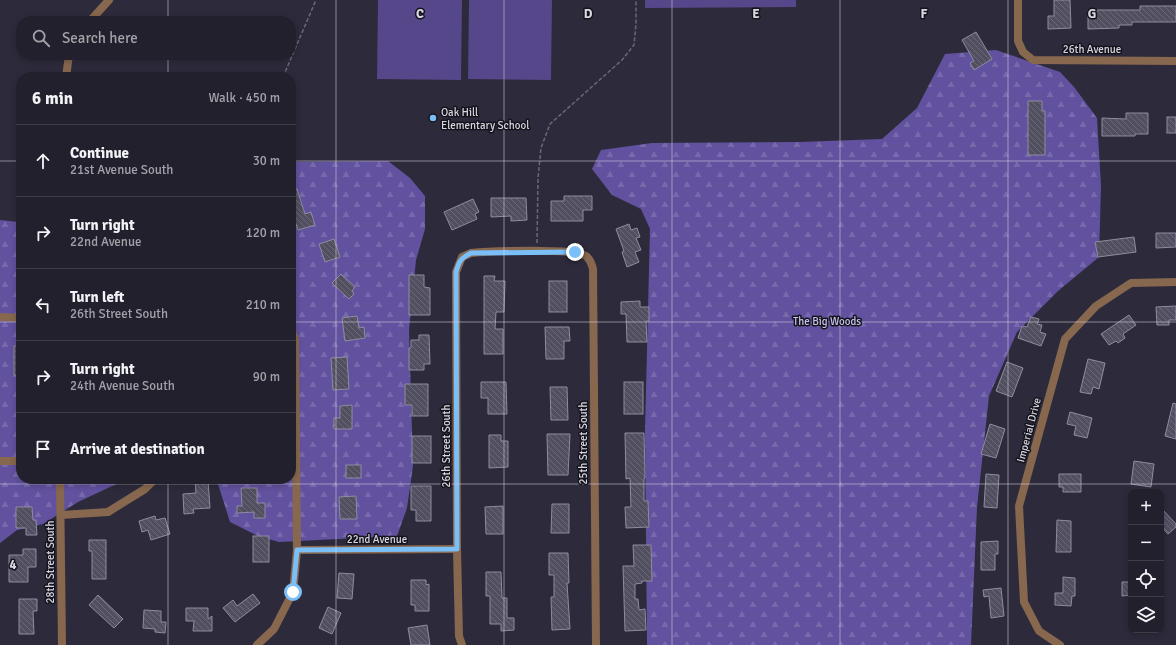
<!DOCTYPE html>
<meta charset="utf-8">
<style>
body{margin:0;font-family:Signika,sans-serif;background:#2e2d38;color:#f1f3f6}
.controls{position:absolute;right:12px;bottom:12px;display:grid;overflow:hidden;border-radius:8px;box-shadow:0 2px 6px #0003}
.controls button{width:36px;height:36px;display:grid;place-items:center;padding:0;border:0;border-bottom:1px solid #3f3e48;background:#22202c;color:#f1f3f6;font:20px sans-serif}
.stop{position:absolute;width:12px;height:12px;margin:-9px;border:3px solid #7abff8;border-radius:50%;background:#fff}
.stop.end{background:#7abff8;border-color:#fff;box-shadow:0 1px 4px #0008}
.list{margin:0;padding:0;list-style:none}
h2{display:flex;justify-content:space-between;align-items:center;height:52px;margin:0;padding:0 16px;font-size:17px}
h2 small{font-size:13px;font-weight:400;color:#a2a3a9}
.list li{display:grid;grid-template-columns:26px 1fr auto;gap:12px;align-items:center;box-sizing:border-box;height:72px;padding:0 16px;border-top:1px solid #3f3e48}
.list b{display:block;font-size:15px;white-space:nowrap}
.list p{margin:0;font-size:13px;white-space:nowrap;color:#a2a3a9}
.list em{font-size:13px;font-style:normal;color:#a2a3a9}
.icon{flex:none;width:22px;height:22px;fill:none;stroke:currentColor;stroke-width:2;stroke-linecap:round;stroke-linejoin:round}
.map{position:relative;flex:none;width:1176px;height:645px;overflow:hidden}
.search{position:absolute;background:#22202c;box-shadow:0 2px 6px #0003;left:16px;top:16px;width:280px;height:44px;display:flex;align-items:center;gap:10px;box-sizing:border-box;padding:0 14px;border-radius:16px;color:#a2a3a9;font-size:15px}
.panel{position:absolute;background:#22202c;box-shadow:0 2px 6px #0003;left:16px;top:72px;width:280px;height:412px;border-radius:16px}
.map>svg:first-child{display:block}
.forest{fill:url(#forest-firs)}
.garden{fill:#554789}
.building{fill:url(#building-back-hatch);stroke:#8f8ca1}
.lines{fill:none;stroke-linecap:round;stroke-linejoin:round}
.path{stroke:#6a6876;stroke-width:1.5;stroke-dasharray:4 2;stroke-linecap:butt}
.minor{stroke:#87674e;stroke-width:8}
.route{stroke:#7abff8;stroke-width:5}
.grid{fill:none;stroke:#d7d6e1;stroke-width:1;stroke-opacity:0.55}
.poi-dot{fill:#7abff8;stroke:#15141c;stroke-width:1.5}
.labels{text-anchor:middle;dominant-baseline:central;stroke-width:3;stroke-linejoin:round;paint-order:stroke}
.street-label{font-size:11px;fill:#d7d6e1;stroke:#15141c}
.poi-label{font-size:11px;fill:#d7d6e1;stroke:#15141c;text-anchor:start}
.park-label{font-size:11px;fill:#c8c2ee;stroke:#15141c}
.grid-label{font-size:13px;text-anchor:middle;font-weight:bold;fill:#d7d6e1;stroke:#15141c;stroke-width:3;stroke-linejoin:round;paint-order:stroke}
</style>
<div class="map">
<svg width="1176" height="645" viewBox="0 0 1176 645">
<defs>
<pattern id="forest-firs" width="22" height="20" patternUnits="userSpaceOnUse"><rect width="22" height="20" fill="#62519f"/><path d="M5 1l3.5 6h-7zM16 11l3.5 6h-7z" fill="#7869ac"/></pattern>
<pattern id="building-back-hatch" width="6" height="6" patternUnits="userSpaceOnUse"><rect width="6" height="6" fill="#524f61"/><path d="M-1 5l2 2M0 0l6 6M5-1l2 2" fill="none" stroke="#6a6877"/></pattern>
</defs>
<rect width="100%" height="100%" fill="#2d2b3b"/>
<g class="forest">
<polygon points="996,50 1060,72 1074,87 1097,118 1101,186 1099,257 1058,291 1017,332 989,396 977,507 971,645 647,645 645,431 650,229 641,209 612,195 592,169 601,150 652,143 800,142 882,139 917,108 945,54"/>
<polygon points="388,161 410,178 425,196 425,229 416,260 409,330 413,466 407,508 397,536 279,542 258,536 230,522 218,484 219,479 291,479 291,162"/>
<polygon points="0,220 18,222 21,220 21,479 127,479 78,502 43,524 17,530 0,543"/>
</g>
<g class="garden">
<polygon points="378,0 462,0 461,80 377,79"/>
<polygon points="469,0 552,0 551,80 468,79"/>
<polygon points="645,0 796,0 796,7 645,8"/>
</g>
<g class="building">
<polygon points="1054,0 1070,0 1071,28 1048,29 1048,16 1054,16"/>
<polygon points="1140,6 1176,6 1176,22 1132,22 1132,25 1119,25 1119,28 1088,29 1088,10 1140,10"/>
<polygon points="976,32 992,59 974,70 970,63 974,61 962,40"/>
<polygon points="1028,101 1042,101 1042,111 1045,111 1045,155 1028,155"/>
<polygon points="1126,113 1148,113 1148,134 1135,134 1135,136 1102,136 1102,118 1126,119"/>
<rect x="1167" y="117" width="9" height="16"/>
<polygon points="297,189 305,214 311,212 315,225 298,230 291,209 291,191"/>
<polygon points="564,196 592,196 592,210 583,210 583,221 551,221 551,201 564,201"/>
<polygon points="491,198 526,198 527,220 511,221 511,216 491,217"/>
<polygon points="473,199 479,212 475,214 477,219 452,230 444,212"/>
<polygon points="629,224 631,230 637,228 640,237 636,238 641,250 635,252 639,262 627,267 622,252 624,251 616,229"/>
<polygon points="1156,233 1176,233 1176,247 1156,248"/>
<polygon points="1134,237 1136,252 1098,257 1095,242"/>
<polygon points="334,239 340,257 325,262 319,244"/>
<polygon points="341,274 355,287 352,291 354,294 349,299 332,283"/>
<polygon points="409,275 424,275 424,287 430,288 430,315 409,315"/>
<polygon points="484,276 495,276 494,281 505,281 504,312 496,312 495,329 503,329 503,354 484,354"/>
<rect x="549" y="281" width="18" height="31"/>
<polygon points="640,301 640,307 649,307 649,321 646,321 647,342 627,342 626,314 621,314 621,302"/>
<polygon points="1176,306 1176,320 1169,320 1169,325 1157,325 1156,307"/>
<polygon points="1129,315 1136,325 1123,334 1125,338 1118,343 1116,341 1109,345 1101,334"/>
<polygon points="357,316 359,328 364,327 365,338 345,341 342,318"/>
<polygon points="1031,317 1039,319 1037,324 1042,325 1040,332 1046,334 1041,346 1018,338 1022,326 1027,327"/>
<polygon points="545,327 569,327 570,341 564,341 564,359 546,359"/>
<polygon points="419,335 429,335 430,364 424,364 424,370 409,370 409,348 411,348 411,340 419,340"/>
<rect x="14" y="346" width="7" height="29"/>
<polygon points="347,357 349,389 333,390 331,358"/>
<polygon points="1088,359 1105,363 1099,389 1093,387 1091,394 1080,392"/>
<polygon points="1007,362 1023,368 1012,397 996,391"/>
<polygon points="481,382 506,382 507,414 488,414 488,398 481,398"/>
<rect x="624" y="382" width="19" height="32"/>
<polygon points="405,384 428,384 428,416 412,416 412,405 405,405"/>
<polygon points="550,387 567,387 568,420 551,420"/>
<polygon points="1173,403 1176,404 1176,439 1165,436"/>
<polygon points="352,405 352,429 334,429 334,418 340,418 340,406"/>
<polygon points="1070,412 1092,418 1087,438 1074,435 1076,426 1067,424"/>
<polygon points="990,424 1005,429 996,458 981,454"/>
<polygon points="625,433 644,433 645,478 644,478 644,501 648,501 649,527 626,528 625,507 631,507 630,478 626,479"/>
<polygon points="547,434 570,434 568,475 548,475"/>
<polygon points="489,435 501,435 501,441 508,441 508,467 489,468"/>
<rect x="412" y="436" width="19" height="27"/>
<polygon points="1134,461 1154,464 1151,487 1131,484"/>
<rect x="346" y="465" width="15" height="13"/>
<polygon points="986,474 999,475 997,508 984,507"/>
<polygon points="1059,474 1081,474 1081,492 1063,492 1063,487 1059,487"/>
<polygon points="208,480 210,508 193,509 194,513 184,514 183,494 196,493 195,481"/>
<polygon points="411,486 431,486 431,521 416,521 416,510 411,510"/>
<polygon points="241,488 257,488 257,503 265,503 265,518 254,518 254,512 237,513 237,506 242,506"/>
<polygon points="356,496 357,519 340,519 339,497"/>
<polygon points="552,504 569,504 569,533 551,533"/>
<polygon points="503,506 503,534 486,534 485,507"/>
<polygon points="16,507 32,507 33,520 36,520 37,535 26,535 26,528 16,528"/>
<polygon points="1161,508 1176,524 1176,527 1168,534 1161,526"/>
<polygon points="155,516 156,520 165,518 170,534 151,540 148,530 142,532 139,521"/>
<polygon points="1057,520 1071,521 1071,552 1056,552"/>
<rect x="253" y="536" width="16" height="26"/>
<polygon points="89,540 106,540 106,579 92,579 92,551 89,551"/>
<polygon points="998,541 998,554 995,554 995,570 981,570 981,542"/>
<polygon points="633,545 651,545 652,581 642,581 642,583 635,584 635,599 638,599 639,610 645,609 646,630 625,631 623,566 634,566"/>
<polygon points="23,549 36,549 36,567 28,567 28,582 9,582 9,555 23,555"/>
<polygon points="549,553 568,553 569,583 567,583 570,629 552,630 551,597 554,597 554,575 549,575"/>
<polygon points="486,572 501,572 502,598 507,598 507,618 514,618 514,630 501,631 501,624 490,624 490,596 486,596"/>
<polygon points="339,573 354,574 352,599 337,598"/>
<polygon points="1063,577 1075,578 1075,596 1072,596 1071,606 1055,605 1055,593 1063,593"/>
<polygon points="411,580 426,580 426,585 429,584 429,611 415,611 415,605 411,605"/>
<polygon points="1122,582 1131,582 1131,595 1122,596"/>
<polygon points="1001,588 1004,616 991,618 989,596 984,597 983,590"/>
<polygon points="253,594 260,603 235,622 223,608 233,600 237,606"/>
<polygon points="98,595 123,619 114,628 89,605"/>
<polygon points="19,599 37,599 37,611 33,611 34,634 19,634"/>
<polygon points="328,607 341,613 332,634 319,628"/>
<polygon points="186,608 208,608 208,619 212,616 212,631 193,631 194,621 186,621"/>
<polygon points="144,610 161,611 161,622 166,622 165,633 155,632 155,629 143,628"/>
<polygon points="427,625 430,645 411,645 408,628"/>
</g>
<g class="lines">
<g class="path">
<polyline points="283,77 316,0"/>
<polyline points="537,243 538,178 541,148 550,124 622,60 634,45 636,24 636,0"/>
</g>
<g class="minor">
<polyline points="1018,0 1018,41 1023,52 1033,60 1176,61"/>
<polyline points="90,21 109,0"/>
<polyline points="66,77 69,55"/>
<polyline points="0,317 21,318"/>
<polyline points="0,461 21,461"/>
<polyline points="60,479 62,645"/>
<polyline points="61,515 108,512 145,489 155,479"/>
<polyline points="297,550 457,549"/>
<polyline points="257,645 274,629 293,592 297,550 295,340 291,328"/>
<path d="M462 645 459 636 457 549 456 272 462 257 471 253C489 251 576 248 586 256 590 259 592 265 593 269L596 645"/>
<polyline points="1060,645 1039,631 1024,602 1019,506 1065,339 1096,306 1131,283 1176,282"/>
</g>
</g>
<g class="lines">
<path class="route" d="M293 592 297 550 457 549 456 272C459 261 461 258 471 253L575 252"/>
</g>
<path class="grid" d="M168 0V21M336 0V645M504 0V645M672 0V645M840 0V645M1008 0V645M168 55V77M0 161H21M291 161H1176M0 322H21M291 322H1176M168 479V645M0 484H1176"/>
<circle class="poi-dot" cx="433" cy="118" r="4"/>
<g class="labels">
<g class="street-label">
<text x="1092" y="49">26th Avenue</text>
<text transform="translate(1029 430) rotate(-75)">Imperial Drive</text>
<text transform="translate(583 443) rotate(-90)">25th Street South</text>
<text transform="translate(446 446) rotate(-90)">26th Street South</text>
<text x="377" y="539">22nd Avenue</text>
<text transform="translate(50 562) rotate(-90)">28th Street South</text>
</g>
<g class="poi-label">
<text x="441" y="112">Oak Hill<tspan x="441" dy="13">Elementary School</tspan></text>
</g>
<g class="park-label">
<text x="827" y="321">The Big Woods</text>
</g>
</g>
<g class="grid-label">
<text x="420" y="18">C</text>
<text x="588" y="18">D</text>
<text x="756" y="18">E</text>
<text x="924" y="18">F</text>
<text x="1092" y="18">G</text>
<text x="13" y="569">4</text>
</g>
</svg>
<div class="controls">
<button>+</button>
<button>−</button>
<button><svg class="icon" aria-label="locate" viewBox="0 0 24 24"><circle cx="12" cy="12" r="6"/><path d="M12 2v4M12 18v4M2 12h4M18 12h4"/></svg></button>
<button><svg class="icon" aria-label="layers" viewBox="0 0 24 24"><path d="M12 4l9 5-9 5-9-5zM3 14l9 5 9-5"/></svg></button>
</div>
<div class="stop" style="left:293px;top:592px"></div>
<div class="stop end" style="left:575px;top:252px"></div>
<div class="search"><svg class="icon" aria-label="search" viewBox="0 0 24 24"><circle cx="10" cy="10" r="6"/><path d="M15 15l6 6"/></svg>Search here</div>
<section class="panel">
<h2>6 min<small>Walk · 450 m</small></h2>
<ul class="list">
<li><svg class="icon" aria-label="ahead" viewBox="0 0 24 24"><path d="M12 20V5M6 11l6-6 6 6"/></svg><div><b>Continue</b><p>21st Avenue South</p></div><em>30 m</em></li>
<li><svg class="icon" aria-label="right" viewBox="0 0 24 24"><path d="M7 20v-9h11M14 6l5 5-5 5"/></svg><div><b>Turn right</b><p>22nd Avenue</p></div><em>120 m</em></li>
<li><svg class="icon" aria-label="left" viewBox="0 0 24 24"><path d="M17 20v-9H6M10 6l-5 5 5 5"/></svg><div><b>Turn left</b><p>26th Street South</p></div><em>210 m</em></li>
<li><svg class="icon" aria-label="right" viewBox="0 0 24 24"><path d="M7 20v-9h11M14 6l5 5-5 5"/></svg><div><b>Turn right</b><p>24th Avenue South</p></div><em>90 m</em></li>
<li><svg class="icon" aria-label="arrive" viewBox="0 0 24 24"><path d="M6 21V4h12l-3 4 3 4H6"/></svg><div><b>Arrive at destination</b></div></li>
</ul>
</section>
</div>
